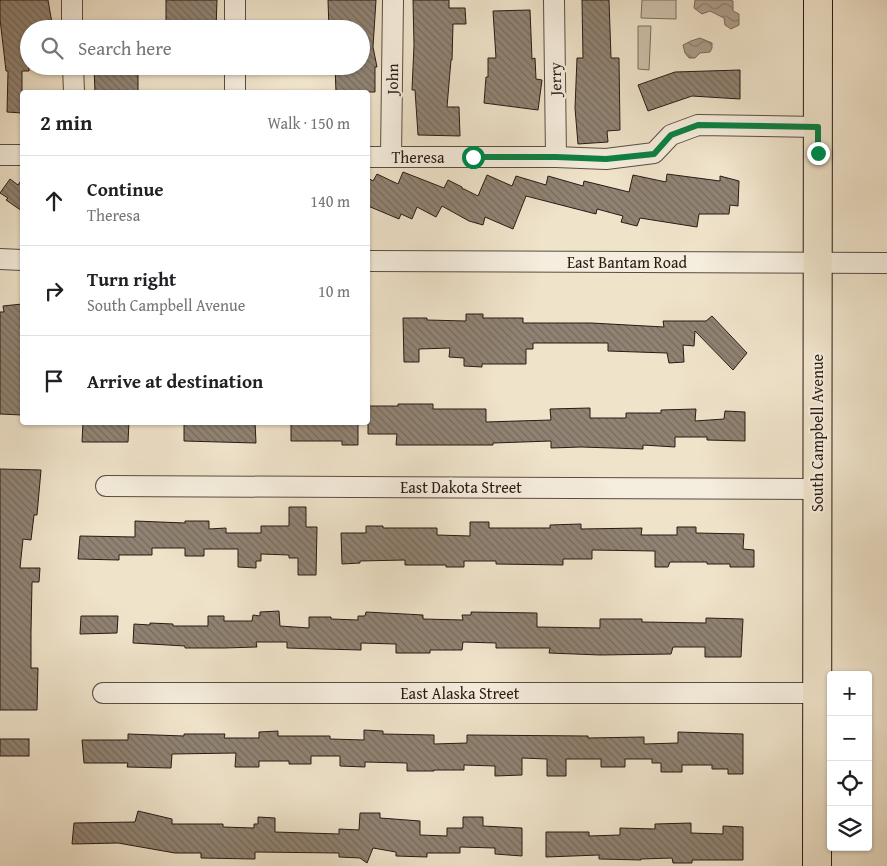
<!DOCTYPE html>
<meta charset="utf-8">
<style>
body{margin:0;font-family:"Gentium Book Plus",serif;background:#f2f2f2;color:#202124}
.controls{position:absolute;right:15px;bottom:15px;display:grid;overflow:hidden;border-radius:5px;box-shadow:0 1px 4px #0004}
.controls button{width:45px;height:45px;display:grid;place-items:center;padding:0;border:0;border-bottom:1px solid #e0e0e0;background:#fff;color:#202124;font:25px sans-serif}
.stop{position:absolute;width:15px;height:15px;margin:-11px;border:4px solid #0b8043;border-radius:50%;background:#fff}
.stop.end{background:#0b8043;border-color:#fff;box-shadow:0 1px 5px #0008}
.list{margin:0;padding:0;list-style:none}
h2{display:flex;justify-content:space-between;align-items:center;height:65px;margin:0;padding:0 20px;font-size:21px}
h2 small{font-size:16px;font-weight:400;color:#757577}
.list li{display:grid;grid-template-columns:32px 1fr auto;gap:15px;align-items:center;box-sizing:border-box;height:90px;padding:0 20px;border-top:1px solid #e0e0e0}
.list b{display:block;font-size:19px;white-space:nowrap}
.list p{margin:0;font-size:16px;white-space:nowrap;color:#757577}
.list em{font-size:16px;font-style:normal;color:#757577}
.icon{flex:none;width:28px;height:28px;fill:none;stroke:currentColor;stroke-width:2;stroke-linecap:round;stroke-linejoin:round}
.map{position:relative;flex:none;width:887px;height:866px;overflow:hidden}
.search{position:absolute;background:#fff;box-shadow:0 1px 4px #0004;left:20px;top:20px;width:350px;height:55px;display:flex;align-items:center;gap:12px;box-sizing:border-box;padding:0 18px;border-radius:28px;color:#757577;font-size:19px}
.panel{position:absolute;background:#fff;box-shadow:0 1px 4px #0004;left:20px;top:90px;width:350px;height:335px;border-radius:5px}
.map>svg:first-child{display:block}
.garden{fill:#cdc1ab;stroke:#7b6e60}
.water{fill:url(#water-waves);stroke:#786a5c}
.building{fill:url(#building-back-hatch);stroke:#291a14}
.lines{fill:none;stroke-linecap:round;stroke-linejoin:round}
.minor-casing{stroke:#5a4c42;stroke-width:22}
.primary-casing{stroke:#291a14;stroke-width:30}
.minor{stroke:#f5eddd;stroke-width:20}
.primary{stroke:#efe3ca;stroke-width:28}
.route{stroke:#0b8043;stroke-width:6}
.labels{text-anchor:middle;dominant-baseline:central;stroke-width:4.5;stroke-linejoin:round;paint-order:stroke}
.street-label{font-size:16px;fill:#291a14;stroke:#f5eddd}
</style>
<div class="map">
<svg width="887" height="866" viewBox="0 0 887 866">
<defs>
<pattern id="water-waves" width="16" height="10" patternUnits="userSpaceOnUse" patternTransform="scale(1.25)"><rect width="16" height="10" fill="#ac9f8c"/><path d="M0 5q4-4 8 0t8 0" fill="none" stroke="#8c8171"/></pattern>
<pattern id="building-back-hatch" width="6" height="6" patternUnits="userSpaceOnUse" patternTransform="scale(1.25)"><rect width="6" height="6" fill="#908373"/><path d="M-1 5l2 2M0 0l6 6M5-1l2 2" fill="none" stroke="#766a5d"/></pattern>
</defs>
<rect width="100%" height="100%" fill="#efe3ca"/>
<filter id="stains"><feTurbulence type="fractalNoise" baseFrequency=".004" numOctaves="4"/><feColorMatrix values="0 0 0 0 .2 0 0 0 0 .09 0 0 0 0 .02 0 0 0 .5 -.17"/></filter>
<radialGradient id="worn" r=".72"><stop offset=".6" stop-color="#630" stop-opacity="0"/><stop offset="1" stop-color="#630" stop-opacity=".3"/></radialGradient>
<g class="garden">
<polygon points="642,0 676,0 676,19 641,18"/>
<polygon points="638,26 651,26 649,70 638,69"/>
</g>
<g class="water">
<polygon points="695,0 730,0 733,1 733,11 739,14 739,25 731,29 725,25 724,18 710,11 702,14 694,8"/>
<polygon points="700,38 712,43 712,48 710,52 700,53 695,58 689,58 685,53 683,45 691,41"/>
</g>
<g class="building">
<polygon points="0,0 48,0 53,29 29,29 29,71 22,71 22,113 7,112 8,71 6,71 0,19"/>
<polygon points="166,0 217,0 216,29 166,29"/>
<polygon points="328,0 376,0 373,47 377,67 375,67 375,92 336,92 335,66 361,66 361,29 329,29"/>
<polygon points="413,0 449,0 449,8 465,8 466,24 453,24 452,60 451,60 447,107 459,107 460,136 418,135 415,90 412,90 414,45"/>
<polygon points="582,0 609,0 611,58 619,58 620,130 607,131 608,142 578,144 575,108 577,58 583,58"/>
<polygon points="530,10 532,59 535,58 536,79 542,80 538,110 484,103 486,77 488,77 488,58 496,58 493,11"/>
<polygon points="94,66 138,66 138,92 95,92"/>
<polygon points="740,70 740,99 692,96 648,111 638,85 675,72"/>
<polygon points="403,172 444,188 448,180 462,187 462,189 464,189 478,196 487,175 512,186 516,176 546,185 548,176 583,186 584,181 629,192 633,175 666,182 667,174 720,181 720,176 739,181 738,206 730,205 729,214 699,214 697,227 640,218 637,226 621,222 623,216 597,209 596,214 526,196 513,229 485,217 483,225 469,221 442,206 436,217 417,207 412,219 401,214 399,219 368,206 368,178 373,181 377,174 398,184"/>
<polygon points="10,179 18,185 22,179 22,211 6,200 8,198 0,193"/>
<polygon points="22,304 22,415 0,414 0,312 4,312 3,306"/>
<polygon points="466,314 483,314 483,318 523,318 523,323 591,323 664,327 663,321 706,321 712,316 747,353 733,370 695,331 694,346 683,345 684,362 669,363 667,353 608,351 608,343 533,343 533,349 526,349 526,364 482,364 482,367 464,366 464,358 449,357 450,348 419,349 419,362 404,362 403,318 427,318 427,320 466,321"/>
<polygon points="398,404 433,404 433,409 486,409 486,422 551,420 550,409 590,408 590,418 626,418 626,413 661,413 661,410 696,409 695,421 724,419 725,411 745,412 745,441 707,440 707,437 675,437 675,447 643,445 643,449 581,447 551,448 551,441 493,443 493,445 396,445 397,434 368,434 368,406 398,406"/>
<polygon points="83,422 129,422 128,442 82,442"/>
<polygon points="184,422 255,422 256,443 184,441"/>
<polygon points="291,422 358,422 358,445 342,445 342,441 291,441"/>
<polygon points="0,469 41,470 37,515 34,515 31,540 23,539 20,568 40,568 39,582 32,582 31,632 31,668 38,668 37,710 0,710"/>
<polygon points="289,507 306,507 306,527 317,527 316,575 298,575 298,558 289,558 289,555 261,554 261,561 256,561 256,568 238,567 238,549 204,549 204,556 185,556 185,548 152,548 152,555 119,555 119,560 78,559 80,536 135,537 135,521 185,523 185,521 209,521 209,529 226,528 226,533 261,533 261,526 289,526"/>
<polygon points="470,522 489,522 489,528 550,528 550,525 581,524 581,529 642,528 641,535 677,535 677,527 696,527 696,533 744,534 743,549 754,550 754,567 730,567 730,564 707,564 707,562 670,562 668,567 655,567 655,551 592,550 592,559 563,559 563,565 496,564 496,561 464,561 464,567 446,567 446,565 405,565 405,560 360,561 360,563 342,564 341,533 366,533 366,526 383,526 383,528 437,528 437,535 470,536"/>
<polygon points="279,611 280,626 309,628 309,617 331,617 331,619 358,620 358,616 365,616 366,612 423,615 423,619 463,620 462,615 471,615 471,612 537,613 537,627 600,628 600,619 642,619 642,622 706,623 706,618 743,619 741,657 705,657 705,647 673,647 671,654 600,655 549,653 550,648 496,648 496,643 463,642 462,650 430,650 430,653 396,653 396,644 361,643 361,650 287,648 287,642 256,642 257,647 224,648 185,648 185,646 133,643 134,624 150,625 150,623 173,624 173,626 208,626 208,616 224,616 224,621 252,621 253,615 260,616 260,612"/>
<polygon points="81,616 118,616 117,633 80,634"/>
<polygon points="364,730 383,731 383,734 434,735 434,744 467,743 467,735 588,736 588,738 644,737 644,744 678,743 678,732 743,734 743,774 728,774 728,769 712,769 712,765 682,765 682,772 661,772 661,763 652,763 652,759 625,759 625,767 601,767 601,759 566,759 566,776 547,776 547,759 522,758 522,775 495,776 495,766 464,765 464,770 434,770 434,771 407,771 407,763 365,762 365,767 340,766 340,756 311,756 311,764 289,764 289,761 259,761 259,767 235,767 236,753 172,754 171,768 127,767 128,763 84,763 82,740 128,740 128,734 184,736 184,734 225,734 224,738 259,738 259,732 278,731 278,736 330,736 330,739 364,740"/>
<rect x="0" y="739" width="29" height="17"/>
<polygon points="138,811 172,819 172,824 223,824 223,827 254,828 254,824 258,824 258,817 275,818 275,832 339,834 339,829 359,830 360,813 380,813 380,818 420,821 420,835 447,836 447,828 463,828 463,817 483,817 483,826 522,828 522,856 495,854 495,848 460,847 460,853 427,853 427,857 396,856 396,852 373,848 367,863 360,858 339,857 339,853 255,852 255,859 201,858 201,853 175,853 118,843 72,844 74,823 135,822"/>
<polygon points="691,823 691,833 723,834 723,826 743,827 743,860 692,860 692,863 673,863 672,858 641,859 641,860 599,859 599,855 546,857 546,832 589,832 589,836 620,835 620,828 655,829 655,824"/>
</g>
<g class="lines">
<defs>
<g id="minor">
<polyline points="72,0 72,29"/>
<polyline points="235,0 235,29"/>
<polyline points="554,0 556,157"/>
<polyline points="73,66 74,92"/>
<polyline points="235,66 235,92"/>
<polyline points="0,155 22,155"/>
<polyline points="368,157 556,157 606,159 654,153 671,135 698,125 818,127"/>
<polyline points="391,157 393,0"/>
<polyline points="0,259 22,260"/>
<polyline points="368,261 887,263"/>
<polyline points="106,486 817,489"/>
<polyline points="103,693 816,693"/>
</g>
<polyline id="primary" points="817,866 818,0"/>
</defs>
<use href="#minor" class="minor-casing"/>
<use href="#primary" class="primary-casing"/>
<use href="#minor" class="minor"/>
<use href="#primary" class="primary"/>
</g>
<g class="lines">
<polyline class="route" points="473,157 556,157 606,159 654,154 671,135 698,125 818,127 818,153"/>
</g>
<g class="labels">
<g class="street-label">
<text transform="translate(392 79) rotate(-89)">John</text>
<text transform="translate(555 79) rotate(-91)">Jerry</text>
<text x="418" y="157">Theresa</text>
<text x="627" y="262">East Bantam Road</text>
<text transform="translate(817 433) rotate(-90)">South Campbell Avenue</text>
<text x="461" y="487">East Dakota Street</text>
<text x="460" y="693">East Alaska Street</text>
</g>
</g>
<rect width="100%" height="100%" filter="url(#stains)"/>
<rect width="100%" height="100%" fill="url(#worn)"/>
</svg>
<div class="controls">
<button>+</button>
<button>−</button>
<button><svg class="icon" aria-label="locate" viewBox="0 0 24 24"><circle cx="12" cy="12" r="6"/><path d="M12 2v4M12 18v4M2 12h4M18 12h4"/></svg></button>
<button><svg class="icon" aria-label="layers" viewBox="0 0 24 24"><path d="M12 4l9 5-9 5-9-5zM3 14l9 5 9-5"/></svg></button>
</div>
<div class="stop" style="left:473px;top:157px"></div>
<div class="stop end" style="left:818px;top:153px"></div>
<div class="search"><svg class="icon" aria-label="search" viewBox="0 0 24 24"><circle cx="10" cy="10" r="6"/><path d="M15 15l6 6"/></svg>Search here</div>
<section class="panel">
<h2>2 min<small>Walk · 150 m</small></h2>
<ul class="list">
<li><svg class="icon" aria-label="ahead" viewBox="0 0 24 24"><path d="M12 20V5M6 11l6-6 6 6"/></svg><div><b>Continue</b><p>Theresa</p></div><em>140 m</em></li>
<li><svg class="icon" aria-label="right" viewBox="0 0 24 24"><path d="M7 20v-9h11M14 6l5 5-5 5"/></svg><div><b>Turn right</b><p>South Campbell Avenue</p></div><em>10 m</em></li>
<li><svg class="icon" aria-label="arrive" viewBox="0 0 24 24"><path d="M6 21V4h12l-3 4 3 4H6"/></svg><div><b>Arrive at destination</b></div></li>
</ul>
</section>
</div>
